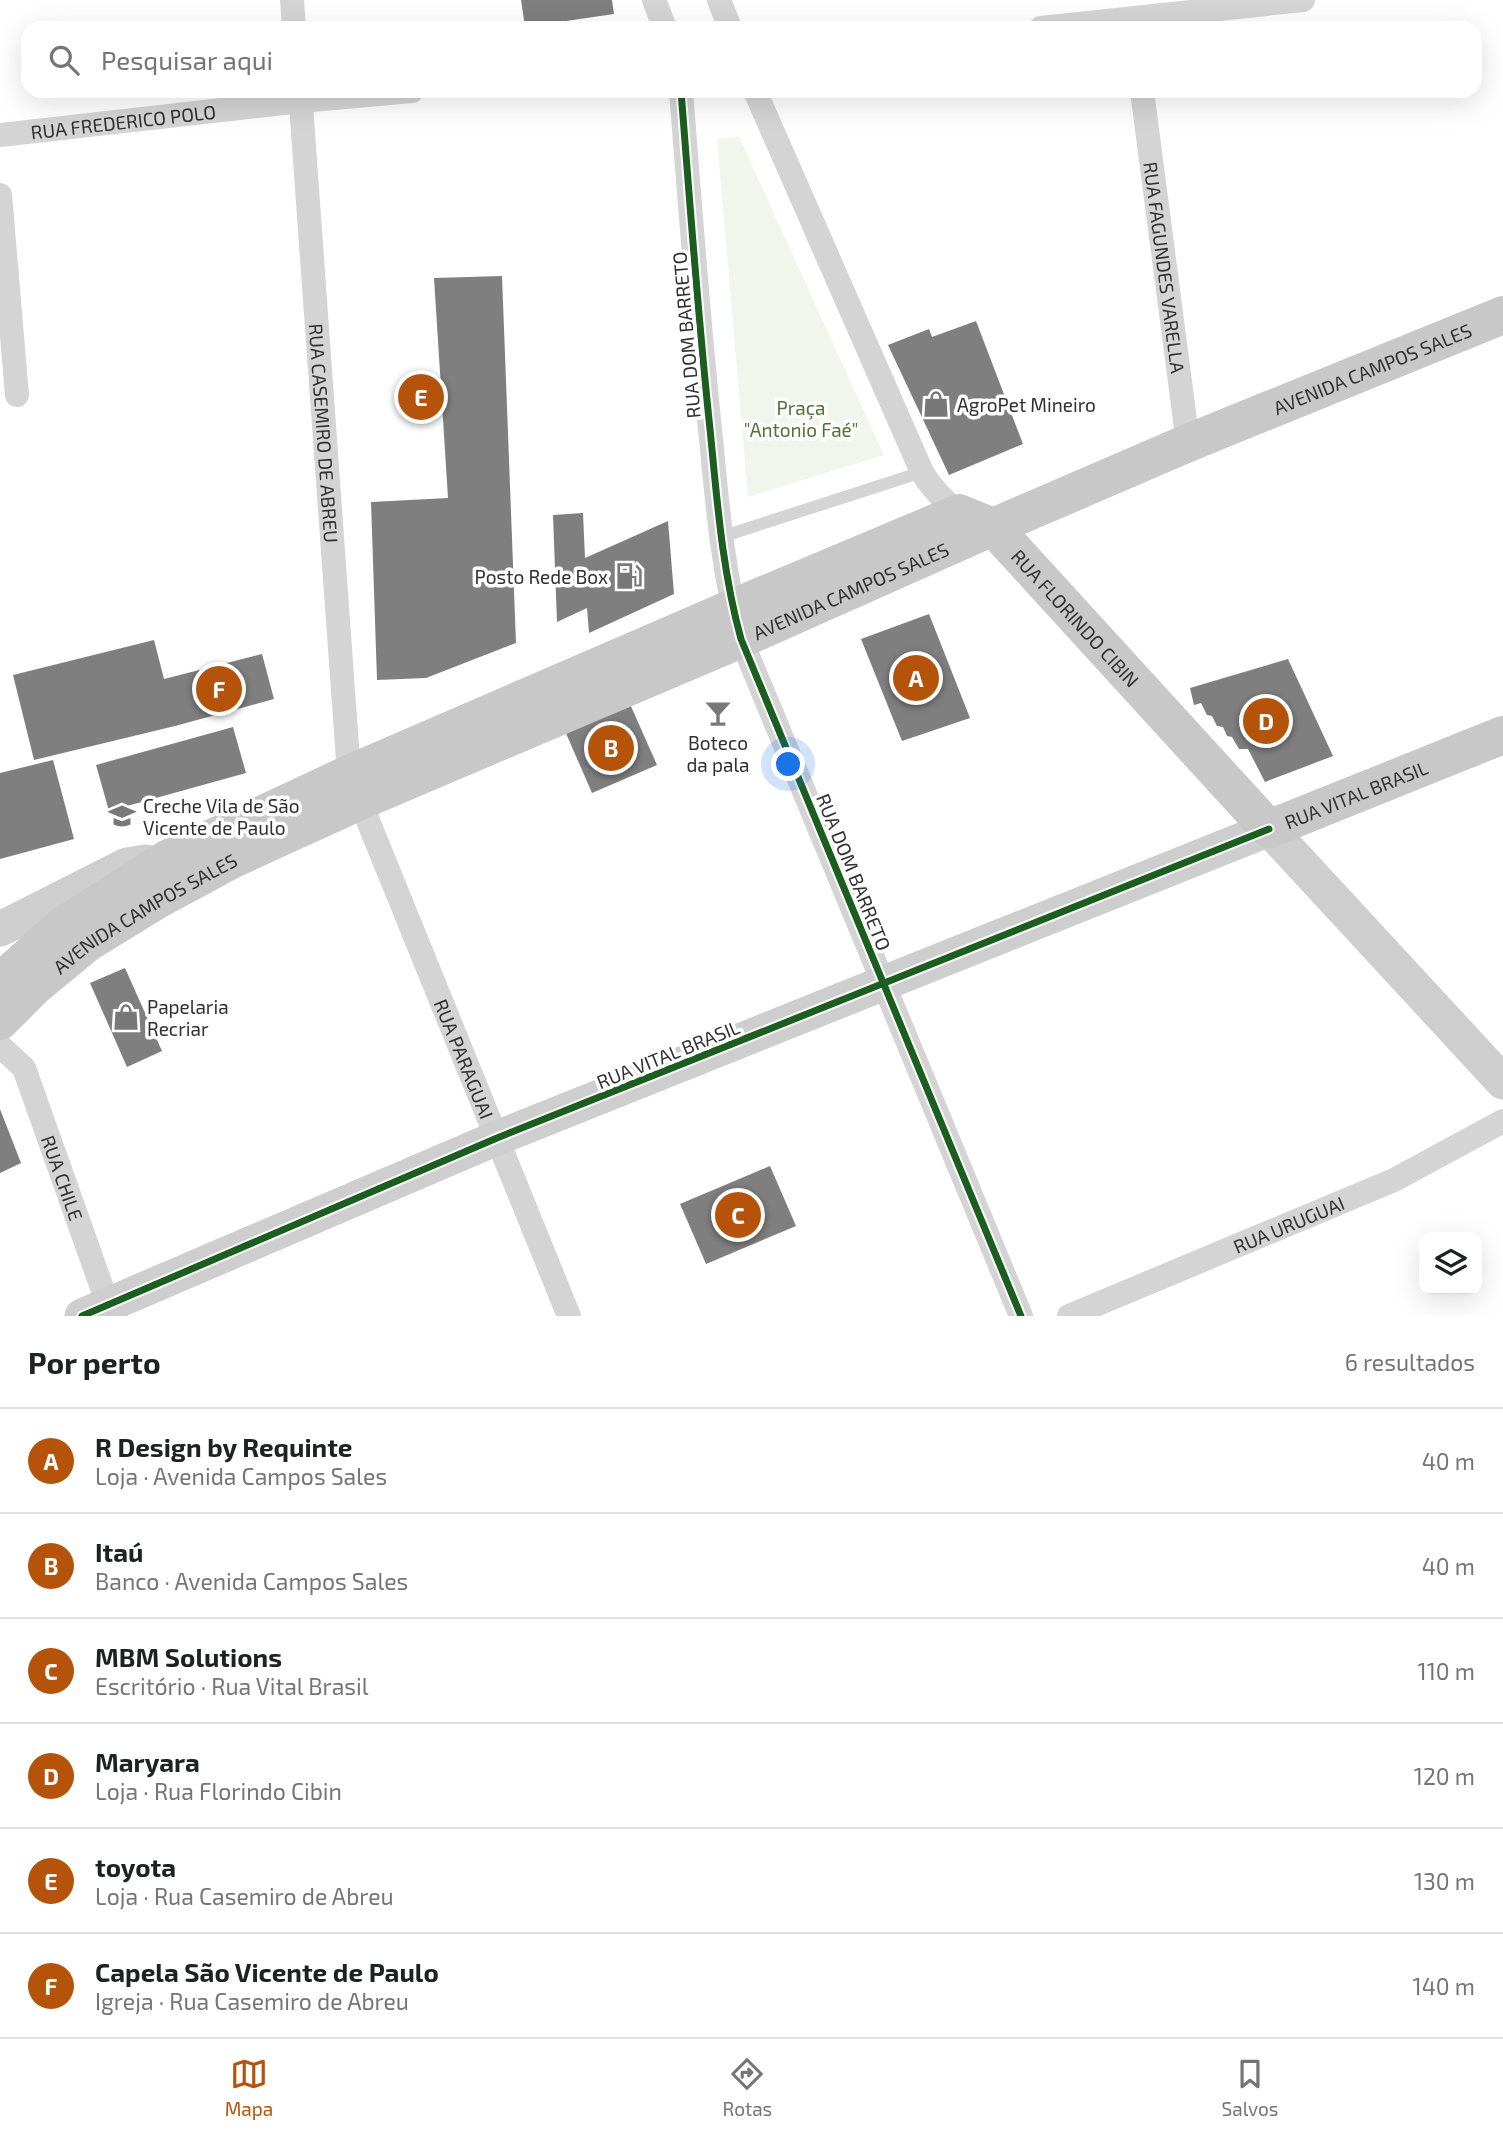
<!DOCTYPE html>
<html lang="pt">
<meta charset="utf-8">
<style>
body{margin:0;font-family:"Exo 2",sans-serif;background:#f6f6f6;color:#202124}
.controls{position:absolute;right:21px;bottom:21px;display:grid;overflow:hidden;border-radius:14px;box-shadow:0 7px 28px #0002}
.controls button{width:63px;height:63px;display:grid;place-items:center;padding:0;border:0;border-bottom:2px solid #e0e0e0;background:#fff;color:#202124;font:35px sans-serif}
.you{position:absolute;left:789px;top:765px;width:24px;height:24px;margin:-18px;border:5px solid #fff;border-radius:50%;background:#1a73e8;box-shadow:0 0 0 10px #1a73e833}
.badge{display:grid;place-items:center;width:46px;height:46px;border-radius:50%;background:#b45309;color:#fff;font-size:23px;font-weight:700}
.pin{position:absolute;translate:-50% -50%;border:4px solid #fff;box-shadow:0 2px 7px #0006}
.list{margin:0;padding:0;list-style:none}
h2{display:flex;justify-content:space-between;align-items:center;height:91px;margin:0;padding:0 28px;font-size:30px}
h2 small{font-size:23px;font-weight:400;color:#757577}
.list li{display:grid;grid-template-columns:46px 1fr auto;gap:21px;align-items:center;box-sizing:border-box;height:105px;padding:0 28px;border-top:2px solid #e0e0e0}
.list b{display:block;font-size:26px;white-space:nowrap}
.list p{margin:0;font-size:23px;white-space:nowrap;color:#757577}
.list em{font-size:23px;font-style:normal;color:#757577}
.icon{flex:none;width:38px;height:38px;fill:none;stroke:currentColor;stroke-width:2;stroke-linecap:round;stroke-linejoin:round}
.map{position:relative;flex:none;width:1503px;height:1316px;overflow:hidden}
.search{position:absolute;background:#fff;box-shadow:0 7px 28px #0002;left:21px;right:21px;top:21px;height:77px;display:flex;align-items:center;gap:18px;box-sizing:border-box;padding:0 24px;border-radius:21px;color:#757577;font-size:26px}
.sheet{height:721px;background:#fff}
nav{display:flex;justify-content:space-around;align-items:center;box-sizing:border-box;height:98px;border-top:2px solid #e0e0e0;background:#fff;font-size:19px;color:#757577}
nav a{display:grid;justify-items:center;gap:4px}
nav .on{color:#b45309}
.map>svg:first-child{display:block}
.green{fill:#f1f6ec}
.building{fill:#7f7f7f}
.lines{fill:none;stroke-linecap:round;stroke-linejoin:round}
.lane{stroke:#d4d4d4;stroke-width:12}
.street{stroke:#d4d4d4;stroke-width:24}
.secondary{stroke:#cecece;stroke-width:35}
.primary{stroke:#c8c8c8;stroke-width:38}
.cycleway-casing{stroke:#fff;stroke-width:11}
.cycleway{stroke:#1b5e20;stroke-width:7}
.labels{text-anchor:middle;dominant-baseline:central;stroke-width:7;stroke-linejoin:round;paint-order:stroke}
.street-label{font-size:19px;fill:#303030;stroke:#fff}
.poi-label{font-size:19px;fill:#303030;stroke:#fff;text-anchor:start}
.park-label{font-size:19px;fill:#527139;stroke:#fff}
</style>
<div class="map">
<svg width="1503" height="1316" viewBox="0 0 1503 1316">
<rect width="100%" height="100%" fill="#fff"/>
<polygon class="green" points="739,137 884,455 748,497 717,139"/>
<g class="building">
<polygon points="521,0 612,0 614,14 525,27"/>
<polygon points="502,276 516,643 426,678 377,680 371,502 448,498 434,278"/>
<polygon points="976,321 1023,444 949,475 888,345 929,329 932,337"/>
<polygon points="583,513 585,558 668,521 674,594 589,633 587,608 557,622 553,515"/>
<polygon points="929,614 970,718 902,741 861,639"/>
<polygon points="154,640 164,679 262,654 274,699 175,726 34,760 13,675"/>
<polygon points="1288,659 1333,756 1265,782 1248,749 1239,749 1232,737 1227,736 1223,727 1217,726 1212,716 1207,715 1201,703 1194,705 1190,688"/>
<polygon points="630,704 657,765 592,793 565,731"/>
<polygon points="233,727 246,773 109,811 96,765"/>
<polygon points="53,760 74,839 0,859 0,773"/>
<polygon points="125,968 162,1051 127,1067 90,983"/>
<polygon points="0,1109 21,1163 0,1173"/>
<polygon points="770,1166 796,1226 706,1264 680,1204"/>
</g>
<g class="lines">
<polyline class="lane" points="721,537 922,472"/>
<g class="street">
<polyline points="292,0 294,28"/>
<polyline points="654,0 665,28"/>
<polyline points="719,0 730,28"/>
<polyline points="1041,28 1303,0"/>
<path id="s1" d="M300 91 349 774"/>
<path d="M681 91C690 204 698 317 710 429 717 499 722 570 741 639L1021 1316"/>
<path d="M755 91 922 472C932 489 944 501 959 513"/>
<path id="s2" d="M1142 91 1188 443"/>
<path id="s3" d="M0 135 301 101 412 91"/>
<polyline points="0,195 17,395"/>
<path id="s4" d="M360 801 569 1316"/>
<path id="s5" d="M0 1046 24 1068 112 1316"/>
<path id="s6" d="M1069 1316 1394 1180 1503 1121"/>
</g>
<g class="secondary">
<polyline points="0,929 127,865 146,862"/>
<polyline points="82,1316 497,1138 1269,829 1503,1082"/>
</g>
<g class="primary">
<path id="s7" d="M0 982 61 927 167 859 349 774 733 608 959 513 993 527 1269 829 1503 735"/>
<path id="s8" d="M0 1021 35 986 87 943 157 900 231 860 360 801 741 639 993 527 1188 443 1503 315"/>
</g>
<defs>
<g id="cycleway">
<path d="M681 91C690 204 698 317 710 429 717 499 722 570 741 639L1021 1316"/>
<polyline points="82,1316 497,1138 1269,829"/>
</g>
</defs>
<use href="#cycleway" class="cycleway-casing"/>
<use href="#cycleway" class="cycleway"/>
</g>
<defs>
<symbol id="shop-bare" viewBox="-9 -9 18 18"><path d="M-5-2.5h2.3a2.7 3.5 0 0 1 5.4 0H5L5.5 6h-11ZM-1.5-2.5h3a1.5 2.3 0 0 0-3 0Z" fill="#787878" stroke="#fff" stroke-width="2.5" paint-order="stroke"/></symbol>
<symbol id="fuel-bare" viewBox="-9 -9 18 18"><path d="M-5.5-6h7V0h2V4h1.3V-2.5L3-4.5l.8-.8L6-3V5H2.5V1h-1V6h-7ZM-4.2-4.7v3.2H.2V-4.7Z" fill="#787878" stroke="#fff" stroke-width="2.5" paint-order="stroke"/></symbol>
<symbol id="bar-bare" viewBox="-9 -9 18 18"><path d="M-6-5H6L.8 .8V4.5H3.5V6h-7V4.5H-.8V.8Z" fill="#787878" stroke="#fff" stroke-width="2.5" paint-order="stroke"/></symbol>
<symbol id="school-bare" viewBox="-9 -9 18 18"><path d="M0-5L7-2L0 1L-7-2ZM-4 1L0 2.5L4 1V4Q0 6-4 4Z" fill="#787878" stroke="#fff" stroke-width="2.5" paint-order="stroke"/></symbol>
</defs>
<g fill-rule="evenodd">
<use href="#shop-bare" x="917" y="385" width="38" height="38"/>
<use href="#fuel-bare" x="610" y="557" width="38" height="38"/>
<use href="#bar-bare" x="699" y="694" width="38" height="38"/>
<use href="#school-bare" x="103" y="797" width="38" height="38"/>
<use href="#shop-bare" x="107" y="998" width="38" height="38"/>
</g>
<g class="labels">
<g class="street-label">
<text stroke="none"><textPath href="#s3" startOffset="124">RUA FREDERICO POLO</textPath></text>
<text stroke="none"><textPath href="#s2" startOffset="178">RUA FAGUNDES VARELLA</textPath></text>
<text transform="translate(686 335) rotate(-95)">RUA DOM BARRETO</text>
<text stroke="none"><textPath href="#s8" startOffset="1526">AVENIDA CAMPOS SALES</textPath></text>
<text stroke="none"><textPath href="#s1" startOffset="343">RUA CASEMIRO DE ABREU</textPath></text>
<text stroke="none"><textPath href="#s8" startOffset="959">AVENIDA CAMPOS SALES</textPath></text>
<text stroke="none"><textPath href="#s7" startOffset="1232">RUA FLORINDO CIBIN</textPath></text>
<text stroke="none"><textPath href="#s7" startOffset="1612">RUA VITAL BRASIL</textPath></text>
<text transform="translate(854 872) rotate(68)">RUA DOM BARRETO</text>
<text stroke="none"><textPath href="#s8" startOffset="182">AVENIDA CAMPOS SALES</textPath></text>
<text transform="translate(668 1054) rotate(-22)">RUA VITAL BRASIL</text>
<text stroke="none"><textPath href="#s4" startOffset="278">RUA PARAGUAI</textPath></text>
<text stroke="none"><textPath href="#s5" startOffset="149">RUA CHILE</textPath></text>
<text stroke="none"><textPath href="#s6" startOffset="238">RUA URUGUAI</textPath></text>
</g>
<g class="poi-label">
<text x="957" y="404">AgroPet Mineiro</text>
<text x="608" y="576" text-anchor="end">Posto Rede Box</text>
<text x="718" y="742" text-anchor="middle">Boteco<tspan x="718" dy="22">da pala</tspan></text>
<text x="143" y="805">Creche Vila de São<tspan x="143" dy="22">Vicente de Paulo</tspan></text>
<text x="147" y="1006">Papelaria<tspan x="147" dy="22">Recriar</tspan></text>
</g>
<g class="park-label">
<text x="801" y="407">Praça<tspan x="801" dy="22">"Antonio Faé"</tspan></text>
</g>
</g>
</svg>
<div class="controls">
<button><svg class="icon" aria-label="layers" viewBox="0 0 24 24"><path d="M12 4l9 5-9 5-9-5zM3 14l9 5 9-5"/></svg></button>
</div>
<div class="you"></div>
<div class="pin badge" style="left:916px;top:678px">A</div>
<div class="pin badge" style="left:611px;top:748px">B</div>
<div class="pin badge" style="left:738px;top:1215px">C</div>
<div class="pin badge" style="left:1266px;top:721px">D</div>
<div class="pin badge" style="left:421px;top:397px">E</div>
<div class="pin badge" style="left:219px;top:689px">F</div>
<div class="search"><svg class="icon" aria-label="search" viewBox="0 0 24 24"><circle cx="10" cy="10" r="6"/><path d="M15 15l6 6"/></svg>Pesquisar aqui</div>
</div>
<section class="sheet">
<h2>Por perto<small>6 resultados</small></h2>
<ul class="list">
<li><span class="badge">A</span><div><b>R Design by Requinte</b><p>Loja · Avenida Campos Sales</p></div><em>40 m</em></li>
<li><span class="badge">B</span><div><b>Itaú</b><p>Banco · Avenida Campos Sales</p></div><em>40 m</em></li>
<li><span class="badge">C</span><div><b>MBM Solutions</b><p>Escritório · Rua Vital Brasil</p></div><em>110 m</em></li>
<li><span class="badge">D</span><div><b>Maryara</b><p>Loja · Rua Florindo Cibin</p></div><em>120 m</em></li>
<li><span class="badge">E</span><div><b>toyota</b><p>Loja · Rua Casemiro de Abreu</p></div><em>130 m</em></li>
<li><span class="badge">F</span><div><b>Capela São Vicente de Paulo</b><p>Igreja · Rua Casemiro de Abreu</p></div><em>140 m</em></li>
</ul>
</section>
<nav>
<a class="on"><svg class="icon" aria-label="map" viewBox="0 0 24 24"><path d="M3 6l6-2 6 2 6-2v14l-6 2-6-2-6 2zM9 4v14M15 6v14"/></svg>Mapa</a>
<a><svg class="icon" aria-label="directions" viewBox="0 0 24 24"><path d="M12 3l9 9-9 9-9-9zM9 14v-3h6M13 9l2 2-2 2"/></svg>Rotas</a>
<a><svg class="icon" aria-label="saved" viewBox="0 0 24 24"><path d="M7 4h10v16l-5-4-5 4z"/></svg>Salvos</a>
</nav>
